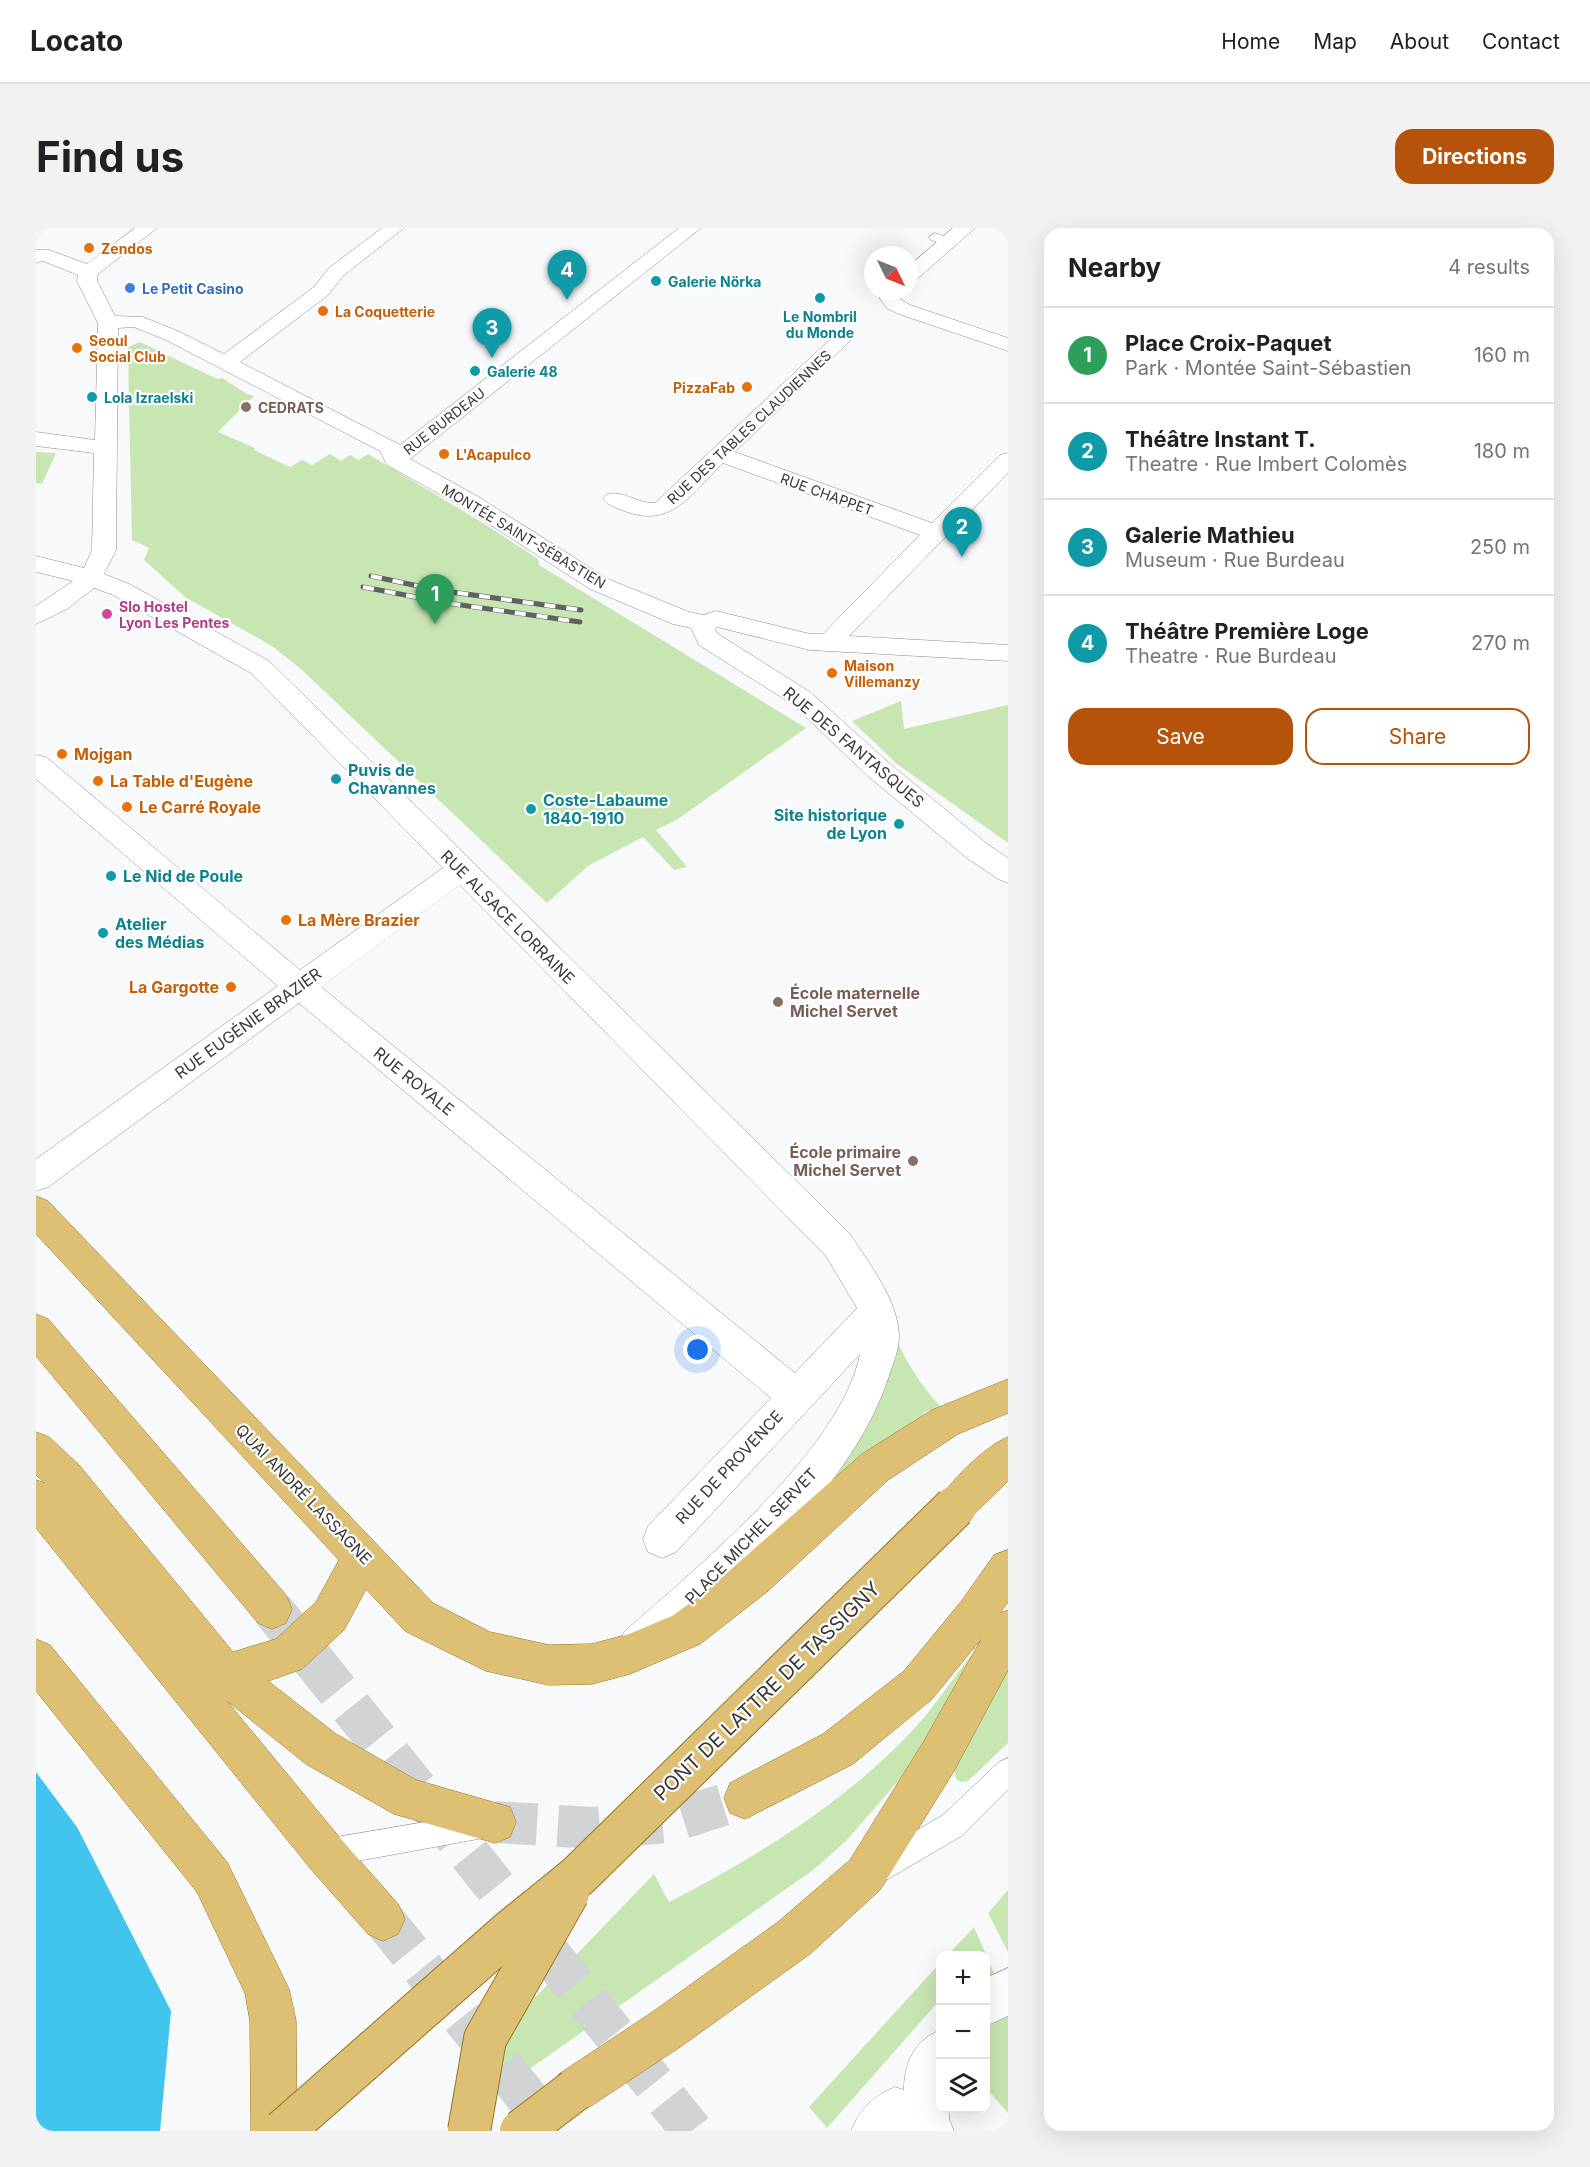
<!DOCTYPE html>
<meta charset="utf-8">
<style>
body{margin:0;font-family:Inter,sans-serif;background:#f2f2f2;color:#202124}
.controls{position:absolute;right:18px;bottom:18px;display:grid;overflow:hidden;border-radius:12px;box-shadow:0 6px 24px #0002}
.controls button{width:54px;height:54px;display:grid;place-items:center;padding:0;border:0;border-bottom:2px solid #e0e0e0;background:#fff;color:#202124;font:30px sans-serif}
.compass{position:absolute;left:828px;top:18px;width:54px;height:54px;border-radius:50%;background:#fff;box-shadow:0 6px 24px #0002;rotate:133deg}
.you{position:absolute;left:662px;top:1122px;width:21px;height:21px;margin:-15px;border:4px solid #fff;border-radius:50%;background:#1a73e8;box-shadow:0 0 0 9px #1a73e833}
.badge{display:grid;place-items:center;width:39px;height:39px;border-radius:50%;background:#b45309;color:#fff;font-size:20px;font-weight:700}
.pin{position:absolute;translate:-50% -50px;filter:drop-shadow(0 2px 3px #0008)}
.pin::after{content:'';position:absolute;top:32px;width:21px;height:18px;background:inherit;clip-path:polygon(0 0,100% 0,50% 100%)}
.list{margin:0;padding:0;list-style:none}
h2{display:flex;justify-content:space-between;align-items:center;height:78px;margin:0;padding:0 24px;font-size:26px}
h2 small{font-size:20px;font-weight:400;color:#757577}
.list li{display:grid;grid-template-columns:39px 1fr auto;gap:18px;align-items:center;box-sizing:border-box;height:96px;padding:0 24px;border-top:2px solid #e0e0e0}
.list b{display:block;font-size:22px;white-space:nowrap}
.list p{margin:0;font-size:20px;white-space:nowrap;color:#757577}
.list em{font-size:20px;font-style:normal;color:#757577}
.actions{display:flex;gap:12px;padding:18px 24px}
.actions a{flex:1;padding:14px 0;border:2px solid #b45309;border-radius:18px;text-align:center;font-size:21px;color:#b45309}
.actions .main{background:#b45309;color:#fff}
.icon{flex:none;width:33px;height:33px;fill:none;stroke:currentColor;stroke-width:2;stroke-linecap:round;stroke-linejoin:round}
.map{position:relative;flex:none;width:972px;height:1903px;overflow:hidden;border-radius:18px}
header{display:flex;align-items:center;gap:36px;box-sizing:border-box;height:84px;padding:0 30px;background:#fff;border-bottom:2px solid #e0e0e0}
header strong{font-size:28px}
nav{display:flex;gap:33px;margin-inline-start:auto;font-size:21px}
.intro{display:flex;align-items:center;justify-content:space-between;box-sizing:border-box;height:144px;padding:0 36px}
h1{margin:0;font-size:42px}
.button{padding:15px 27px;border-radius:18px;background:#b45309;color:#fff;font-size:21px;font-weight:700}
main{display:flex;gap:36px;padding:0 36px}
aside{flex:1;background:#fff;border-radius:18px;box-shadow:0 6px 24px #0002}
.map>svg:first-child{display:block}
.green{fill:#c8e6b2}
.water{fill:#41c4ed}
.pier{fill:#f8f9fb}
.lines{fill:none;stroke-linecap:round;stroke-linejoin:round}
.primary-tunnel{stroke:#d2d3d4;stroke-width:42;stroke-dasharray:42 21;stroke-linecap:butt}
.lane-casing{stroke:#8b8c8e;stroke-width:1}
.street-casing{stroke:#8b8c8e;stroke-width:1}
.primary-casing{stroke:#967523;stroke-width:1}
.lane{fill:#fff;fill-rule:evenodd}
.street{fill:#fff;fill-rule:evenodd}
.primary{fill:#dec074;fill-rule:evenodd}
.rail-casing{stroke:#606162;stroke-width:5}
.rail{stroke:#fff;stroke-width:4;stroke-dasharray:11;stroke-linecap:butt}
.primary-bridge-casing{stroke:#967523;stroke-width:44;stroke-linecap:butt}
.primary-bridge{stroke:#dec074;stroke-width:42}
.food-dot{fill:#e8710a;stroke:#fff;stroke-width:2}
.culture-dot{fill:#0f9aa8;stroke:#fff;stroke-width:2}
.shop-dot{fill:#3f7fe0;stroke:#fff;stroke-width:2}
.education-dot{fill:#8d6e63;stroke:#fff;stroke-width:2}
.hotel-dot{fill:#d1479c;stroke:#fff;stroke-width:2}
.labels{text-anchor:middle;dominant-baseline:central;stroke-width:4.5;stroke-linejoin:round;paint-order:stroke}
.far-food-label{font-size:14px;font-weight:bold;fill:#c56008;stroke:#fff;text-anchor:start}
.far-culture-label{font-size:14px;font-weight:bold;fill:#0d838f;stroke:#fff;text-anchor:start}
.far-shop-label{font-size:14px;font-weight:bold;fill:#366cbe;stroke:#fff;text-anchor:start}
.far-education-label{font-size:14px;font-weight:bold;fill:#785e54;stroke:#fff;text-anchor:start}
.far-street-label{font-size:14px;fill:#39393a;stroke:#fff}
.far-hotel-label{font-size:14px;font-weight:bold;fill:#b23c85;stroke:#fff;text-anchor:start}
.street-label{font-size:16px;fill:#39393a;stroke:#fff}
.food-label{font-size:16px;font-weight:bold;fill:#c56008;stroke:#fff;text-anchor:start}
.culture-label{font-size:16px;font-weight:bold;fill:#0d838f;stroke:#fff;text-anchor:start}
.education-label{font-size:16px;font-weight:bold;fill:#785e54;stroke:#fff;text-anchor:start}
.near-street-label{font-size:20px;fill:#39393a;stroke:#fff}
</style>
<header>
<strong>Locato</strong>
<nav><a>Home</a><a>Map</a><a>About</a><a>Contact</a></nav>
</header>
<div class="intro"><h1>Find us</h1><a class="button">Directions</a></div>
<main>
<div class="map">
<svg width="972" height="1903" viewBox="0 0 972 1903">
<rect width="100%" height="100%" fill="#f8f9fb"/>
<g class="green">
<polygon points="104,114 181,151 186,150 211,166 218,168 182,204 219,220 218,222 254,239 266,232 276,237 294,226 305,233 314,227 323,232 332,226 447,295 502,331 503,337 770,500 642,591 620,602 651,639 638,642 607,609 552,638 511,675 265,441 236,418 149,369 108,332 113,320 96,312 92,126 92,119"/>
<polygon points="0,224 20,225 6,256 0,255"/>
<polygon points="865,473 868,501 972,477 972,615 861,536 816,493"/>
<path d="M862 1115C874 1140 887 1160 906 1180L888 1184 887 1194 800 1250 798 1246 858 1135Z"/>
<path d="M935 1427 940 1430 870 1544 810 1613 777 1642 472 1856 466 1855 459 1849 466 1824 489 1780 618 1646 633 1674C725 1627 823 1566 891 1486 906 1467 920 1447 935 1427Z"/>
<polygon points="972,1436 972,1515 932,1553 925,1554 920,1551 918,1543"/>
<polygon points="972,1662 972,1724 952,1685"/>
<polygon points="938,1699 958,1745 950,1749 950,1728 912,1727"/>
<polygon points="904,1735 904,1776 902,1774 791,1900 773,1879"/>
<polygon points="972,1784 972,1885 951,1861 950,1862 950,1800"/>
</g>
<polygon class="water" points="0,1544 267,1903 0,1903"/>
<polygon class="pier" points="41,1593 270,1901 270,1903 124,1903 135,1783 39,1595"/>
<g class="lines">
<g class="primary-tunnel">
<polyline points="236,1381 656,1903"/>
<polyline points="459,1594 557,1600 633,1594 709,1570"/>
<polyline points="347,1691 518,1903"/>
</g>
<defs>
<g id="lane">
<polygon points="899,5 917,11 919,14 913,18 895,12 893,9"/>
<polygon points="972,1530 972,1562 927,1607 852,1651 842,1655 832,1651 828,1641 832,1631 907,1587 963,1534"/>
<polygon points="442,1585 452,1588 455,1598 452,1608 442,1611 289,1639 279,1635 275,1625 279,1615 289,1611"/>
</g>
<g id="street">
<path d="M99 0H121L62 46 61 53 79 88 107 89 144 104 188 126 278 59 293 40 346 0H368L307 48 292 67 204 134 364 217 643 0H665L374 231 441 268 572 351 653 384 667 387 680 383 774 406H787L884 307 687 235C657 264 637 300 591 284 583 281 573 278 567 271L571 266C588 262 602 276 619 275L802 104 809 102 816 104 819 108 699 224 896 295 964 227 972 225V245L813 408 972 417V433L774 422 681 399 679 401 682 406 774 464 853 535 951 616 972 630V655L962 651 931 630 833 549 756 476 663 417 655 400 637 396 554 361 425 278 351 237 344 223 130 112 98 99 82 100 80 322 68 346 93 356 233 433 814 1006C833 1036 862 1071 863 1108 863 1122 857 1135 853 1148 815 1263 703 1353 616 1432L602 1438 588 1432 582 1418 588 1404C660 1340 805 1222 824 1126L640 1324 626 1330 612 1324 607 1311 612 1298 735 1170 263 775 12 959 0 963V931L242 758 0 551V527L10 529 264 742 407 640 215 445 75 366 58 360 31 381 0 396V378L37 353 0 344V328L48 340 56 322 58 225 0 218V204L59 212 62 95 41 53 42 47 7 33 0 35V22H13L51 36ZM424 657 790 1028 821 1080 759 1145 285 759Z"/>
<polygon points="917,0 939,0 880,52 873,54 873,38"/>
<polygon points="846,63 866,63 864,71 874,77 972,110 972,123 860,85 851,80 844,71"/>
<polygon points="972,1740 972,1788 950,1798 950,1750"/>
<path d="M904 1802V1880H914L913 1891 918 1903H815C824 1881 837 1868 859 1859L868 1862C868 1835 878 1813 904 1802Z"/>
</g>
<g id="primary">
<polygon points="0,968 12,973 397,1375 454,1404 513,1417 556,1416 593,1406 636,1388 668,1365 826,1226 896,1182 972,1151 972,1185 922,1206 852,1252 732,1363 664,1416 594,1446 556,1456 513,1457 450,1443 369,1403 330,1361 308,1402 266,1441 232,1453 300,1506 380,1552 474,1579 480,1594 474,1609 459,1615 358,1586 270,1536 190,1472 304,1610 362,1676 369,1691 362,1706 347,1713 332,1706 274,1640 0,1300 0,1252 9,1255 0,1247 0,1204 13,1209 43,1237 197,1424 240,1411 280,1374 303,1332 0,1006"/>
<polygon points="0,1086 12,1091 250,1367 256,1381 250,1395 236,1401 222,1395 0,1128"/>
<path d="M972 1209V1253L932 1292 919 1298 906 1292 900 1279C910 1256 949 1218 972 1209Z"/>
<polygon points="972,1322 972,1374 964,1385 972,1382 972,1442 918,1543 844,1662 774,1726 647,1817 555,1878 539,1885 523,1878 516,1862 523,1846 615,1785 742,1694 814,1632 888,1513 946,1410 896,1471 817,1536 709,1591 694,1585 688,1570 694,1555 787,1506 868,1443 927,1371 958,1327"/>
<polygon points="0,1411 14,1417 191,1634 253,1761 260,1793 261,1903 215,1903 214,1793 209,1765 161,1664 0,1463"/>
</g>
</defs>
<use href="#lane" class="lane-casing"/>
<use href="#street" class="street-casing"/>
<use href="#primary" class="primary-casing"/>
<use href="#lane" class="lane"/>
<use href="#street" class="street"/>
<use href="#primary" class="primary"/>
<defs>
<g id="rail">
<polyline points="335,348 401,362 545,382"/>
<polyline points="327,359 411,375 544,394"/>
</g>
</defs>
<use href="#rail" class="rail-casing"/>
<use href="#rail" class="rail"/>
<defs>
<g id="primary-bridge">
<polyline points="247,1903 472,1705 542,1648 919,1279"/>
<polyline points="433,1903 449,1811 532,1665"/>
<polyline points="485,1903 539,1862"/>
</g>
</defs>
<use href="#primary-bridge" class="primary-bridge-casing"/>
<use href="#primary-bridge" class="primary-bridge"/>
</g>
<g class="food-dot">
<circle cx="53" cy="20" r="6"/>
<circle cx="287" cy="83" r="6"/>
<circle cx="41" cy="120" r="6"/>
<circle cx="711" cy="159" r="6"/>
<circle cx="408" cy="226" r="6"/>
<circle cx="796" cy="445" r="6"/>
<circle cx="26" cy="526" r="6"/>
<circle cx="62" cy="553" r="6"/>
<circle cx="91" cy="579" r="6"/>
<circle cx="250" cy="692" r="6"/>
<circle cx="195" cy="759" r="6"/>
</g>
<g class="culture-dot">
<circle cx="620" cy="53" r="6"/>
<circle cx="784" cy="70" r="6"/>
<circle cx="439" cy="143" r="6"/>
<circle cx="56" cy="169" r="6"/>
<circle cx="300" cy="551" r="6"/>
<circle cx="495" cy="581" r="6"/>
<circle cx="863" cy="596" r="6"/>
<circle cx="75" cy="648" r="6"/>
<circle cx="67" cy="705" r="6"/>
</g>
<circle class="shop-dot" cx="94" cy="60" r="6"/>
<g class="education-dot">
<circle cx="210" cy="179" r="6"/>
<circle cx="742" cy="774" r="6"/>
<circle cx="877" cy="933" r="6"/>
</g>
<circle class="hotel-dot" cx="71" cy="386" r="6"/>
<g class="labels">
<g class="far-food-label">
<text x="65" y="20">Zendos</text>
<text x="299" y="83">La Coquetterie</text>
<text x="53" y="112">Seoul<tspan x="53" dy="16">Social Club</tspan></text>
<text x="699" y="159" text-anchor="end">PizzaFab</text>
<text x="420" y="226">L'Acapulco</text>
<text x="808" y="437">Maison<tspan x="808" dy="16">Villemanzy</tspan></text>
</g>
<g class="far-culture-label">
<text x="632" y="53">Galerie Nörka</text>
<text x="784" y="88" text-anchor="middle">Le Nombril<tspan x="784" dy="16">du Monde</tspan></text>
<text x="451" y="143">Galerie 48</text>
<text x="68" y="169">Lola Izraelski</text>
</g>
<g class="far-shop-label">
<text x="106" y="60">Le Petit Casino</text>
</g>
<g class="far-education-label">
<text x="222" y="179">CEDRATS</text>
</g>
<g class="far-street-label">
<text transform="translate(408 193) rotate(-38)">RUE BURDEAU</text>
<text transform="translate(713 199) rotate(-43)">RUE DES TABLES CLAUDIENNES</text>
<text transform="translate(791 266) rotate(20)">RUE CHAPPET</text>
<text transform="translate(488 308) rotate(31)">MONTÉE SAINT-SÉBASTIEN</text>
</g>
<g class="far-hotel-label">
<text x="83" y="378">Slo Hostel<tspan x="83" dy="16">Lyon Les Pentes</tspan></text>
</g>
<g class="street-label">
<text transform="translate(818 519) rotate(40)">RUE DES FANTASQUES</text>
<text transform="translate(472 689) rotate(45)">RUE ALSACE LORRAINE</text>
<text transform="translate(212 795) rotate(-36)">RUE EUGÉNIE BRAZIER</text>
<text transform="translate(378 853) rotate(39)">RUE ROYALE</text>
<text transform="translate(693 1239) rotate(-47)">RUE DE PROVENCE</text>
<text transform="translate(268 1266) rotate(46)">QUAI ANDRÉ LASSAGNE</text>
<text transform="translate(715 1308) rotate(-46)">PLACE MICHEL SERVET</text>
</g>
<g class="food-label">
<text x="38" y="526">Mojgan</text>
<text x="74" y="553">La Table d'Eugène</text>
<text x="103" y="579">Le Carré Royale</text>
<text x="262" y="692">La Mère Brazier</text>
<text x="183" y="759" text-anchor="end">La Gargotte</text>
</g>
<g class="culture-label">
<text x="312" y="542">Puvis de<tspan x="312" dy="18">Chavannes</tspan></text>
<text x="507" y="572">Coste-Labaume<tspan x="507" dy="18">1840-1910</tspan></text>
<text x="851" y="587" text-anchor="end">Site historique<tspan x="851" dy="18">de Lyon</tspan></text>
<text x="87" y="648">Le Nid de Poule</text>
<text x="79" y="696">Atelier<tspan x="79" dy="18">des Médias</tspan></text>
</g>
<g class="education-label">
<text x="754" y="765">École maternelle<tspan x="754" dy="18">Michel Servet</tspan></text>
<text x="865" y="924" text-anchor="end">École primaire<tspan x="865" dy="18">Michel Servet</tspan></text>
</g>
<g class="near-street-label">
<text transform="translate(731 1463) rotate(-44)">PONT DE LATTRE DE TASSIGNY</text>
</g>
</g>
</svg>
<div class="controls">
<button>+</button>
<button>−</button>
<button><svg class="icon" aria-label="layers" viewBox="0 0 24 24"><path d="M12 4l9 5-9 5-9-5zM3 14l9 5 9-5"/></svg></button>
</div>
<svg class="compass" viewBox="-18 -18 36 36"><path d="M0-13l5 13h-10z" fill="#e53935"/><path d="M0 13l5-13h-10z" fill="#757577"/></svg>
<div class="you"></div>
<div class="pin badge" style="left:399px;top:396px;background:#2e9e5b">1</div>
<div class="pin badge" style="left:926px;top:329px;background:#0f9aa8">2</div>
<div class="pin badge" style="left:456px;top:130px;background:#0f9aa8">3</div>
<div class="pin badge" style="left:531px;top:72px;background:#0f9aa8">4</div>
</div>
<aside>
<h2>Nearby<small>4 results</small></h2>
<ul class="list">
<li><span class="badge" style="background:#2e9e5b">1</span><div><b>Place Croix-Paquet</b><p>Park · Montée Saint-Sébastien</p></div><em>160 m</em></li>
<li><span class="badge" style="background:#0f9aa8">2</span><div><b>Théâtre Instant T.</b><p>Theatre · Rue Imbert Colomès</p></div><em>180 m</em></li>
<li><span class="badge" style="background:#0f9aa8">3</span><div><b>Galerie Mathieu</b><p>Museum · Rue Burdeau</p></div><em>250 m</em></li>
<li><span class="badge" style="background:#0f9aa8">4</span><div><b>Théâtre Première Loge</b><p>Theatre · Rue Burdeau</p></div><em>270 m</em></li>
</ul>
<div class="actions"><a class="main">Save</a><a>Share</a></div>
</aside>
</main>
